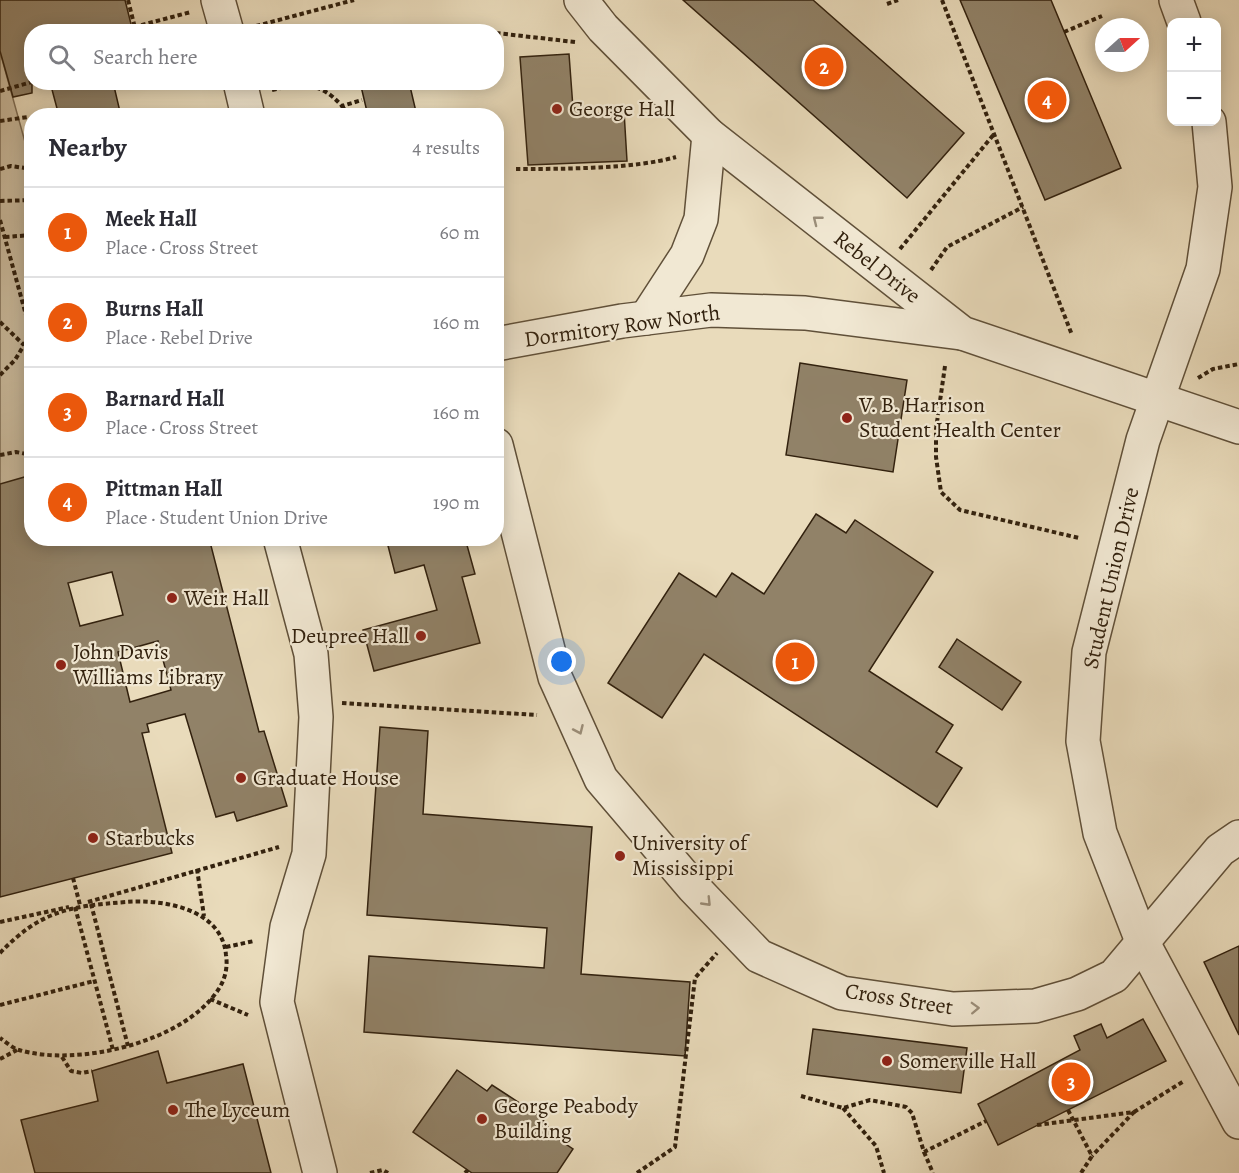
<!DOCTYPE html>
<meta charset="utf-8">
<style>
body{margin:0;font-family:Alegreya,serif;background:#f2f2f3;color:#2b2b33}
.controls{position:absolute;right:18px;top:18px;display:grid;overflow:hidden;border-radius:12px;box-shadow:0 3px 15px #0003}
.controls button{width:54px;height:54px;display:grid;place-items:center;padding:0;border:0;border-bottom:2px solid #e1e1e2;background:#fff;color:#2b2b33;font:30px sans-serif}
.compass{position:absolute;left:1095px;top:18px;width:54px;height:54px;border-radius:50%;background:#fff;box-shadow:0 3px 15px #0003;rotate:69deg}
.you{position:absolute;left:562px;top:662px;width:21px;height:21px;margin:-15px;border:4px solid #fff;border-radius:50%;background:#1a73e8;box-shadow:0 0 0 9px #1a73e833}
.badge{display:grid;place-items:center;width:39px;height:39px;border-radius:50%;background:#ea580c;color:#fff;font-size:20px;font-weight:700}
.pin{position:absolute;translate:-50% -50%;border:3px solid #fff;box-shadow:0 2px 6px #0006}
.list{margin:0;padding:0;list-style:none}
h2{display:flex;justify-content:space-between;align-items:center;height:78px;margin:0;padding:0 24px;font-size:26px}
h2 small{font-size:20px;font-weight:400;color:#7c7c81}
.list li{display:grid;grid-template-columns:39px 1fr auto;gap:18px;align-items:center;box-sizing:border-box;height:90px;padding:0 24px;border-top:2px solid #e1e1e2}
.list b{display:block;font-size:22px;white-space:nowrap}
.list p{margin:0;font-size:20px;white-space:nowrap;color:#7c7c81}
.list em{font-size:20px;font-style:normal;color:#7c7c81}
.icon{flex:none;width:33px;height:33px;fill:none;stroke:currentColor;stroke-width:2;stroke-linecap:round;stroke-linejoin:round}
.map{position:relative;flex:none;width:1239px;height:1173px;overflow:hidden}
.search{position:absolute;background:#fff;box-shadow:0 3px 15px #0003;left:24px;top:24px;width:480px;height:66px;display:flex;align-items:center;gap:15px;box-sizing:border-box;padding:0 21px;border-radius:24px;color:#7c7c81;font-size:22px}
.panel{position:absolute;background:#fff;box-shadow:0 3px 15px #0003;left:24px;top:108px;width:480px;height:438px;border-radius:24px}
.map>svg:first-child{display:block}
.green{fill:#cabb9e;stroke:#7e6e56;stroke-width:1.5}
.building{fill:#918268;stroke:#32210e;stroke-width:1.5;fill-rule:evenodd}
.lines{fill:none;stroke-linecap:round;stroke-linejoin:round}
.minor-casing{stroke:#605039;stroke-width:36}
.path{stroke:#32210e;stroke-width:4;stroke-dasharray:4.5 3;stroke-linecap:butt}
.minor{stroke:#f1e8d3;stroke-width:33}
.oneway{stroke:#9b8e7a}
.poi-dot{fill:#8f2418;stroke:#f1e8d3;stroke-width:2}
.labels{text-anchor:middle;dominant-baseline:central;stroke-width:4.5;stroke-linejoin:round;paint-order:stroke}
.poi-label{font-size:22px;fill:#32210e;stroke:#f1e8d3;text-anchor:start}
.street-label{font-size:22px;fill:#32210e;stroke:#f1e8d3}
</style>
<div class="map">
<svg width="1239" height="1173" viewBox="0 0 1239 1173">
<rect width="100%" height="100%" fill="#e9dbbb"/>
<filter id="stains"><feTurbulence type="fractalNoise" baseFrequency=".00333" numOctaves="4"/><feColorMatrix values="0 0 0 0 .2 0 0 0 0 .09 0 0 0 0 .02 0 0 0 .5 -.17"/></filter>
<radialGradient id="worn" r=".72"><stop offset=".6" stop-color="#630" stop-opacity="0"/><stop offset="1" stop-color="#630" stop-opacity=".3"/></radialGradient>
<polygon class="green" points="0,52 32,167 31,497 0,507"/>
<g class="building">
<polygon points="0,0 125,0 133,32 32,32 32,93 13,97 0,51"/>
<polygon points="683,0 813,0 964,133 907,198"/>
<polygon points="960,0 1051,0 1121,168 1045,200"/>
<polygon points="569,54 573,108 589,107 590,114 624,111 627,161 528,165 520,57"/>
<polygon points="50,82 113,82 121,116 59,116"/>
<polygon points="360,82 409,82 417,116 368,116"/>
<polygon points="800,363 907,380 893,472 786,455"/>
<path d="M28 476 32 488V538H209L259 732 264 731 287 806 237 821 234 812 216 817 185 714 147 724 149 732 142 733 172 853 0 897V484ZM112 572 123 615 80 626 68 583ZM158 641 171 690 130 702 118 652Z"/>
<polygon points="816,514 846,533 855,520 933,572 869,671 953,725 936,752 962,768 937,807 704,654 662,718 608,683 679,573 716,597 732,573 764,594"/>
<polygon points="386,538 465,538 475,574 462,577 480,643 374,671 363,630 437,610 424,565 395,573"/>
<polygon points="957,639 1021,682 1002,710 939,667"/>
<polygon points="380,727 428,731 423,814 592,827 581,974 690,982 685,1056 364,1032 369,956 544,968 547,928 367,915"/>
<polygon points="1239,946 1239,1035 1204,962"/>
<polygon points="1143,1019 1166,1061 998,1145 978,1104 1080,1050 1074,1036 1101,1024 1107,1038"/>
<polygon points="813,1029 967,1048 961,1093 807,1074"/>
<polygon points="158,1051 167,1083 243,1064 271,1173 35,1173 21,1120 98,1101 92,1071"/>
<polygon points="457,1070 487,1091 492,1085 541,1117 555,1137 573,1149 557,1173 472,1173 413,1132"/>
</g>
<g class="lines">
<defs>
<g id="minor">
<polyline points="218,0 227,32"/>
<polyline points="581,0 603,28 709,135 962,333 1239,427"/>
<polyline points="1176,0 1184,22"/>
<polyline points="240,82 248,116"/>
<polyline points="1209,122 1215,187 1203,269 1143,440 1089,652 1083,741 1100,833 1142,941 1239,1122"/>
<polyline points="646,318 687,255 701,219 709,135"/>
<polyline points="496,344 622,321 711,310 805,313 961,333"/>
<polyline points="496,445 555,677 601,779 693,887 759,956 842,993 953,1009 1035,1006 1077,994 1114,976 1220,850 1239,837"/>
<polyline points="280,538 311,654 316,717 309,854 287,927 277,1002 320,1173"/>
</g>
</defs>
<use href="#minor" class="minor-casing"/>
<g class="path">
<polyline points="128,0 136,32"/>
<polyline points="942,0 1072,335"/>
<polyline points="887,4 898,0"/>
<polyline points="256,26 354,0"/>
<polyline points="134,27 191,12"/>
<polyline points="1064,32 1102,16"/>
<polyline points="496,33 575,42"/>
<path d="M272 90C301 83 320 81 342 106L362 100"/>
<polyline points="0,91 32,82"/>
<polyline points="342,106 349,116"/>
<polyline points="0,121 28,117"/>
<polyline points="0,169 11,166 32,169"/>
<path d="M516 169C562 169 634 169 676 157"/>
<polyline points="0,201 32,200"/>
<polyline points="0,220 32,337"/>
<polyline points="5,237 32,235"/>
<polyline points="900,249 994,134"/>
<polyline points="931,270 947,247 1023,207"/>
<polyline points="0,322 24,345"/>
<polyline points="945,366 936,429 936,457 941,492 960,510 1079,538"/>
<polyline points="0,375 15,360 24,345 32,343"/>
<polyline points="1198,378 1213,369 1239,364"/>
<polyline points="0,455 16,452 32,455"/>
<polyline points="342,703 537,715"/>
<polyline points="197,869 204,916"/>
<polyline points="73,878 80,905"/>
<polyline points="88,902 279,847"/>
<polyline points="91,904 128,1046"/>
<polyline points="75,907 113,1050"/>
<polyline points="0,922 69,907"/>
<polyline points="226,947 254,941"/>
<path d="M0 953C40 911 70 906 126 902 164 899 222 909 226 955 228 967 225 980 218 990 183 1043 77 1067 19 1050 12 1048 6 1042 0 1038"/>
<polyline points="210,999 248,1015"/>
<polyline points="0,1005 94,981"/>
<polyline points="62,1057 71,1071 82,1073 92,1071"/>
<polyline points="0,1059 17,1050"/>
<polyline points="801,1096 843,1108 870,1100 906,1107 912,1113 924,1152 986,1121"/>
<polyline points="843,1108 876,1146 884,1173"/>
<polyline points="1068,1110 1092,1156 1081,1173"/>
<polyline points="1134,1112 1184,1081"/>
<polyline points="1037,1125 1134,1112 1092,1156"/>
<polyline points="924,1152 933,1173"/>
<polyline points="370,1173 383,1170 388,1173"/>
<polyline points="465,1173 468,1170"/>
<polyline points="637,1173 675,1147 695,978 717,953"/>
</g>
<use href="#minor" class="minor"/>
</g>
<defs><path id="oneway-chevron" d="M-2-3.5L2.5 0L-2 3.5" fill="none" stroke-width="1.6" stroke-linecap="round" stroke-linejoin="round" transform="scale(1.5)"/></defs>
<g class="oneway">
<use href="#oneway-chevron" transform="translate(817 220) rotate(-142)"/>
<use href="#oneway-chevron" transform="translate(579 730) rotate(66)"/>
<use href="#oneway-chevron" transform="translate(707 902) rotate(46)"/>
<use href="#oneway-chevron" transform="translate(975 1008) rotate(-2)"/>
</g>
<g class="poi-dot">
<circle cx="557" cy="109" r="6"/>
<circle cx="847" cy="418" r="6"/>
<circle cx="172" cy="598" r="6"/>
<circle cx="421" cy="636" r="6"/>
<circle cx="61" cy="665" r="6"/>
<circle cx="241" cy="778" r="6"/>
<circle cx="93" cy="838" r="6"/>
<circle cx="620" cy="856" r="6"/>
<circle cx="887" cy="1061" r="6"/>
<circle cx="173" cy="1110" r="6"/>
<circle cx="482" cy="1119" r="6"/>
</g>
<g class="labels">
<g class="poi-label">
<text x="569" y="109">George Hall</text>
<text x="859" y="405">V. B. Harrison<tspan x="859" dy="25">Student Health Center</tspan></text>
<text x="184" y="598">Weir Hall</text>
<text x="409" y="636" text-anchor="end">Deupree Hall</text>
<text x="73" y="652">John Davis<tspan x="73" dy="25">Williams Library</tspan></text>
<text x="253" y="778">Graduate House</text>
<text x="105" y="838">Starbucks</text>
<text x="632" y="843">University of<tspan x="632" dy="25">Mississippi</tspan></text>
<text x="899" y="1061">Somerville Hall</text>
<text x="494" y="1106">George Peabody<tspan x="494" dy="25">Building</tspan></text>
<text x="185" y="1110">The Lyceum</text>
</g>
<g class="street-label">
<text transform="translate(877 267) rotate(38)">Rebel Drive</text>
<text transform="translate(622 326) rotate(-8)">Dormitory Row North</text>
<text transform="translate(1111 578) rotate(-77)">Student Union Drive</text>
<text transform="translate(899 999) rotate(9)">Cross Street</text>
</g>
</g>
<rect width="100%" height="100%" filter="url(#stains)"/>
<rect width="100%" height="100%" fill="url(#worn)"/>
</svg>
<div class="controls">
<button>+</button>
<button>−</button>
</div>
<svg class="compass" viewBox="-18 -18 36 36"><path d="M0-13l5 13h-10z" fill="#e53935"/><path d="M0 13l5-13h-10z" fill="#7c7c81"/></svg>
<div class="you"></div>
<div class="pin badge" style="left:795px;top:662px">1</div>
<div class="pin badge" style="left:824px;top:67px">2</div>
<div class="pin badge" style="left:1071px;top:1082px">3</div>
<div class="pin badge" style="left:1047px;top:100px">4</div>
<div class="search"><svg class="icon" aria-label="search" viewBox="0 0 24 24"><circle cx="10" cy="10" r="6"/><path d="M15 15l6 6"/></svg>Search here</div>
<section class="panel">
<h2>Nearby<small>4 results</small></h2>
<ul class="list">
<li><span class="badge">1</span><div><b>Meek Hall</b><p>Place · Cross Street</p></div><em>60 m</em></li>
<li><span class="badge">2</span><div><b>Burns Hall</b><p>Place · Rebel Drive</p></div><em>160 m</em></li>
<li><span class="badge">3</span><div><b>Barnard Hall</b><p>Place · Cross Street</p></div><em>160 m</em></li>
<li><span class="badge">4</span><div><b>Pittman Hall</b><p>Place · Student Union Drive</p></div><em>190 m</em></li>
</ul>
</section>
</div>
